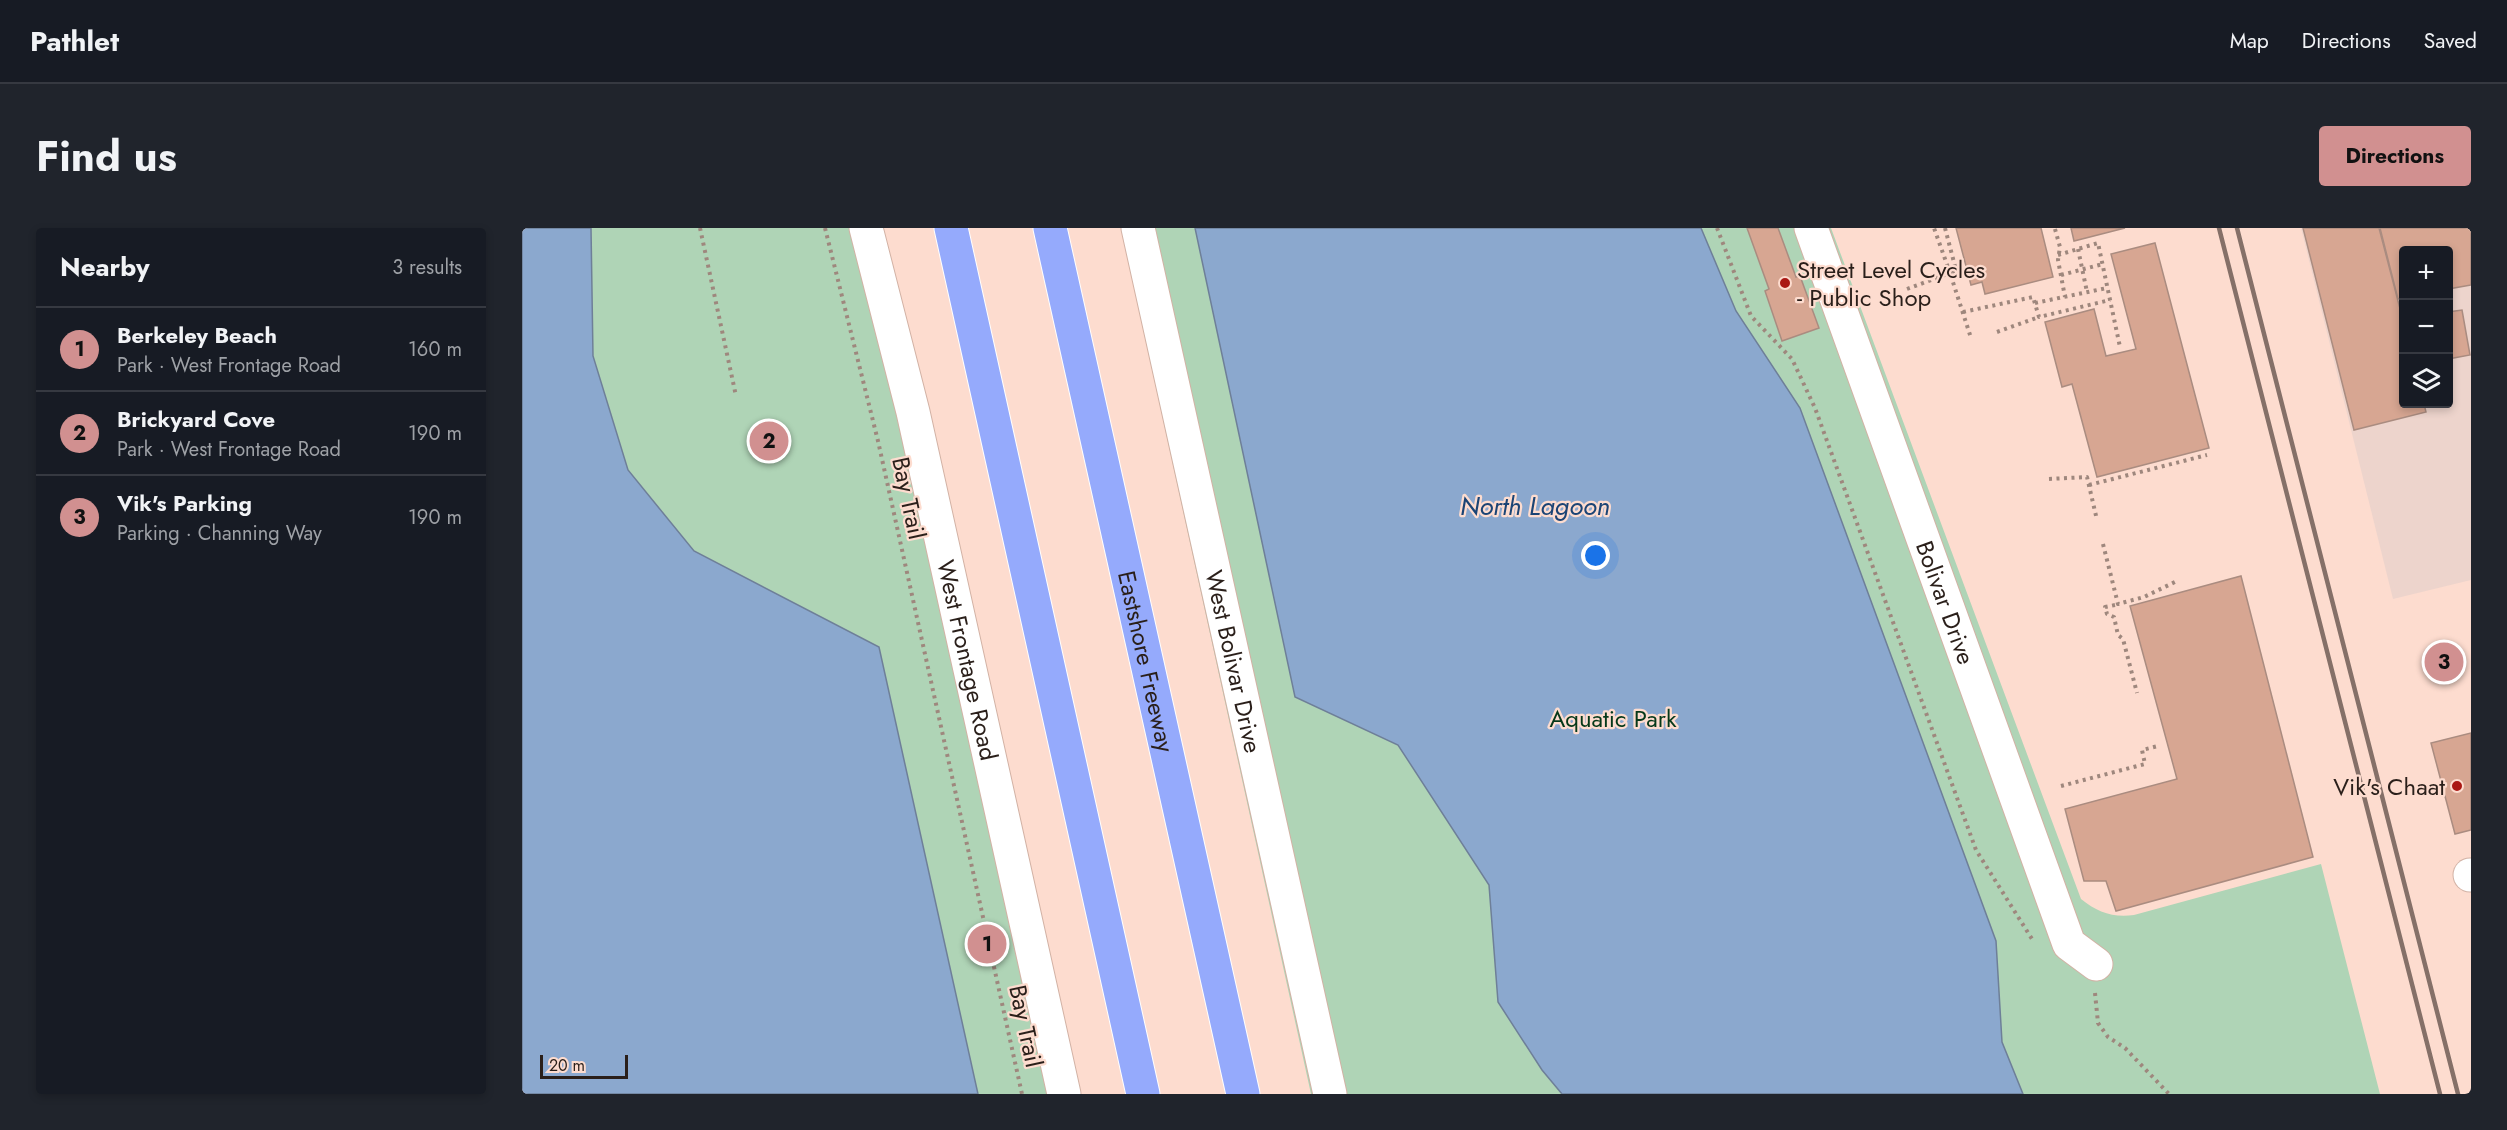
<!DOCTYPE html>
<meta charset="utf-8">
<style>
body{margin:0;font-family:Jost,sans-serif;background:#20242c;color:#f1f3f6}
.controls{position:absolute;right:18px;top:18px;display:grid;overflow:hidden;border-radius:6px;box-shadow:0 3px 9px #0003}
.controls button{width:54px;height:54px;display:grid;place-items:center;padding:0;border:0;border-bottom:2px solid #363941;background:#171b24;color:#f1f3f6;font:30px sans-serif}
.scale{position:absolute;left:18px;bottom:15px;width:88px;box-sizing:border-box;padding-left:6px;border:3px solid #2a1f1a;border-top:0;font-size:16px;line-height:21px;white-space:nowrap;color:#2a1f1a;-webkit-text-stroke:4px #fddccf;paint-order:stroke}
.you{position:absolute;left:1074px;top:328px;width:21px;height:21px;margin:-15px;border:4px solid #fff;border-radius:50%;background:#1a73e8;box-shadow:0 0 0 9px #1a73e833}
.badge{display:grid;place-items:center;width:39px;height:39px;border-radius:50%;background:#d19090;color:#111;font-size:20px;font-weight:700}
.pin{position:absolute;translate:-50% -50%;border:3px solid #fff;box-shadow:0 2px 6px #0006}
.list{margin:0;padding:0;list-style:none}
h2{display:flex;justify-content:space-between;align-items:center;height:78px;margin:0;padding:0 24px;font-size:26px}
h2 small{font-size:20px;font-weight:400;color:#9ea1a6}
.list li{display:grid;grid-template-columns:39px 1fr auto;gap:18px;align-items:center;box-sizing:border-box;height:84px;padding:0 24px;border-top:2px solid #363941}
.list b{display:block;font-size:22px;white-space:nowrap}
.list p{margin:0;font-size:20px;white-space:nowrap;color:#9ea1a6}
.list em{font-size:20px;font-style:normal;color:#9ea1a6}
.icon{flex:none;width:33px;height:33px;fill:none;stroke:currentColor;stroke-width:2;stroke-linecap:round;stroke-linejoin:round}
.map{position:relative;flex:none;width:1949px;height:866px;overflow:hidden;border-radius:6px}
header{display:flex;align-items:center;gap:36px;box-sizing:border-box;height:84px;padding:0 30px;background:#171b24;border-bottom:2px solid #363941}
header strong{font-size:28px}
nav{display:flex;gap:33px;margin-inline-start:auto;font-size:21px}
.intro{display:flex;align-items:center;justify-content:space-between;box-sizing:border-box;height:144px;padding:0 36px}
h1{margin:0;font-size:42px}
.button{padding:15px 27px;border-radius:6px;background:#d19090;color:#111;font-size:21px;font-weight:700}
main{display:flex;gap:36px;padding:0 36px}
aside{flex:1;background:#171b24;border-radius:6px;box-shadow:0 3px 9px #0003}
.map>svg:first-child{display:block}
.industrial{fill:#edd4cc;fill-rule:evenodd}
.green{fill:#afd4b6}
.water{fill:#8ba8ce;stroke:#6e7f98;stroke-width:1.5}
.building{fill:#d7a692;stroke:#aa8c80;stroke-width:1.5}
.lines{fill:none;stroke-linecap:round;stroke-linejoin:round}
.minor-casing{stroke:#d2b2a5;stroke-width:35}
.highway-casing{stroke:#fff;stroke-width:35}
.path{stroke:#9e877d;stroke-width:4;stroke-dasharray:3 4.5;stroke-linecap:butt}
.minor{stroke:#fff;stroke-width:33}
.highway{stroke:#95aafc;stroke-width:33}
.rail{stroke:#857068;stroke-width:4.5}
.poi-dot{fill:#aa1713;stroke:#fddccf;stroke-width:2}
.labels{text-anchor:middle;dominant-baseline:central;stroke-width:4.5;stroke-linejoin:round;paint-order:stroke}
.poi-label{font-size:24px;fill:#2a1f1a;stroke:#fddccf;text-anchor:start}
.street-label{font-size:24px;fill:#2a1f1a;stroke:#fddccf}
.park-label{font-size:24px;fill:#053819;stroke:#fddccf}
.water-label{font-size:26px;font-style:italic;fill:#1b4475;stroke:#fddccf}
</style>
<header>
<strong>Pathlet</strong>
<nav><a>Map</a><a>Directions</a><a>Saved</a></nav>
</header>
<div class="intro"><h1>Find us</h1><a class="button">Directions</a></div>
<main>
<aside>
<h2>Nearby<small>3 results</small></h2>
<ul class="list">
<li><span class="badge">1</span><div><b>Berkeley Beach</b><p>Park · West Frontage Road</p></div><em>160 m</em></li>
<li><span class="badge">2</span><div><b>Brickyard Cove</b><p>Park · West Frontage Road</p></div><em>190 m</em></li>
<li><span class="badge">3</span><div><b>Vik's Parking</b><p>Parking · Channing Way</p></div><em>190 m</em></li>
</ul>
</aside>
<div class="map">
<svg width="1949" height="866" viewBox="0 0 1949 866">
<rect width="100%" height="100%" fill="#fddccf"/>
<path class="industrial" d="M1779 0H1949V352L1871 371ZM1882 22H1926V176H1882Z"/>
<g class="green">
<polygon points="69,0 344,0 542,866 456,866 357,419 172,323 106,242 71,128"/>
<path d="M599 0H1309L1559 671C1575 684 1591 690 1612 687L1799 636 1858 866H789Z"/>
</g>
<g class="water">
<polygon points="0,0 69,0 71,128 106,242 172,323 357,419 456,866 0,866"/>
<polygon points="673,0 1179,0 1214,83 1278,180 1474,713 1480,814 1501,866 1040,866 1020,842 976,774 967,657 876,517 773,469"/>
</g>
<g class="building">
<polygon points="1225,0 1256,0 1274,49 1278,48 1297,100 1260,113 1243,63 1247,61"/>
<polygon points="1434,0 1519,0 1531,49 1463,66 1460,54 1449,57"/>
<polygon points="1549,0 1603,0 1552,13"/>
<polygon points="1781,0 1857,0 1882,96 1882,176 1902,176 1904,184 1832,202"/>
<polygon points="1858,0 1949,0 1949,57 1926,61 1926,22 1882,22 1882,70 1876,71"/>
<polygon points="1633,15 1687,220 1575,249 1550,156 1540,159 1523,94 1572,81 1584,128 1614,121 1589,26"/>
<polygon points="1940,82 1948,127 1926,131 1926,84"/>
<polygon points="1719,348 1791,629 1594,683 1584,653 1562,653 1543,581 1655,551 1608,378"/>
<polygon points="1949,505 1949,602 1933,606 1909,515"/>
</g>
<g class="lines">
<defs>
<g id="minor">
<path id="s1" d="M344 0 391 184 542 866"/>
<path id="s2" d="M616 0 808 866"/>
<path id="s3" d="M1289 0 1547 716 1574 736"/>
<polyline points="1948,647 1949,647"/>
</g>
<g id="highway">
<polyline points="429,0 621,866"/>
<path id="s4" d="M528 0 721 866"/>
</g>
</defs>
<use href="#minor" class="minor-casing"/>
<use href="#highway" class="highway-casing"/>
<g class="path">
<polyline points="178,0 214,168"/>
<polyline points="303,0 356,213 500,866"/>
<polyline points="1195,0 1229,88 1270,131 1293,180 1454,622 1510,711"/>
<polyline points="1423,0 1434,42 1428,45 1449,110"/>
<polyline points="1533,1 1538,19 1536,32 1543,69"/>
<polyline points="1556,21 1565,64"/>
<polyline points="1536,27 1576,15 1598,119"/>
<polyline points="1539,47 1581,36"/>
<polyline points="1385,61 1428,45 1412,0"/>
<polyline points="1513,75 1585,60"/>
<polyline points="1441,84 1511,69 1517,89 1588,72"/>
<polyline points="1475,104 1517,89"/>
<polyline points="1527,251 1565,249 1575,292"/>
<polyline points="1567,257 1685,227"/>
<polyline points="1581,316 1596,376 1622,369 1655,353"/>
<polyline points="1593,377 1583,379 1585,386 1592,389 1596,407 1601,411 1615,465"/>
<polyline points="1539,558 1623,536 1620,522 1636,518"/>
<polyline points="1573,765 1576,795 1586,809 1603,820 1647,866"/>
</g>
<use href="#minor" class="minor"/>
<use href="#highway" class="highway"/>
<g class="rail">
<polyline points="1697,0 1918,866"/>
<polyline points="1715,0 1936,866"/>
</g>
</g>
<g class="poi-dot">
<circle cx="1263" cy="55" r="6"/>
<circle cx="1935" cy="558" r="6"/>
</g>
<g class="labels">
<g class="poi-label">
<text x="1275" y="41">Street Level Cycles<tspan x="1275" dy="28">- Public Shop</tspan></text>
<text x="1923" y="558" text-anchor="end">Vik's Chaat</text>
</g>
<g class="street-label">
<text transform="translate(387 270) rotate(78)">Bay Trail</text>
<text stroke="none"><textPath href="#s3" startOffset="398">Bolivar Drive</textPath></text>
<text stroke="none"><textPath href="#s1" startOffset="444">West Frontage Road</textPath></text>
<text stroke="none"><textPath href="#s4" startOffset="444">Eastshore Freeway</textPath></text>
<text stroke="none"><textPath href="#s2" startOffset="444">West Bolivar Drive</textPath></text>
<text transform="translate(504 798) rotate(78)">Bay Trail</text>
</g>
<g class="park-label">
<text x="1091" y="490">Aquatic Park</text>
</g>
<g class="water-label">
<text x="1013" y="278">North Lagoon</text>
</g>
</g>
</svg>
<div class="controls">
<button>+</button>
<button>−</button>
<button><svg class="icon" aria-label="layers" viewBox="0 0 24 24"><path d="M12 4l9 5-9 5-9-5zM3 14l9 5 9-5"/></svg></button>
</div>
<div class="scale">20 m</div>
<div class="you"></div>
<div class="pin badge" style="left:465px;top:716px">1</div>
<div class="pin badge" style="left:247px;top:213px">2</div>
<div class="pin badge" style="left:1922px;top:434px">3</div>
</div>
</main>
